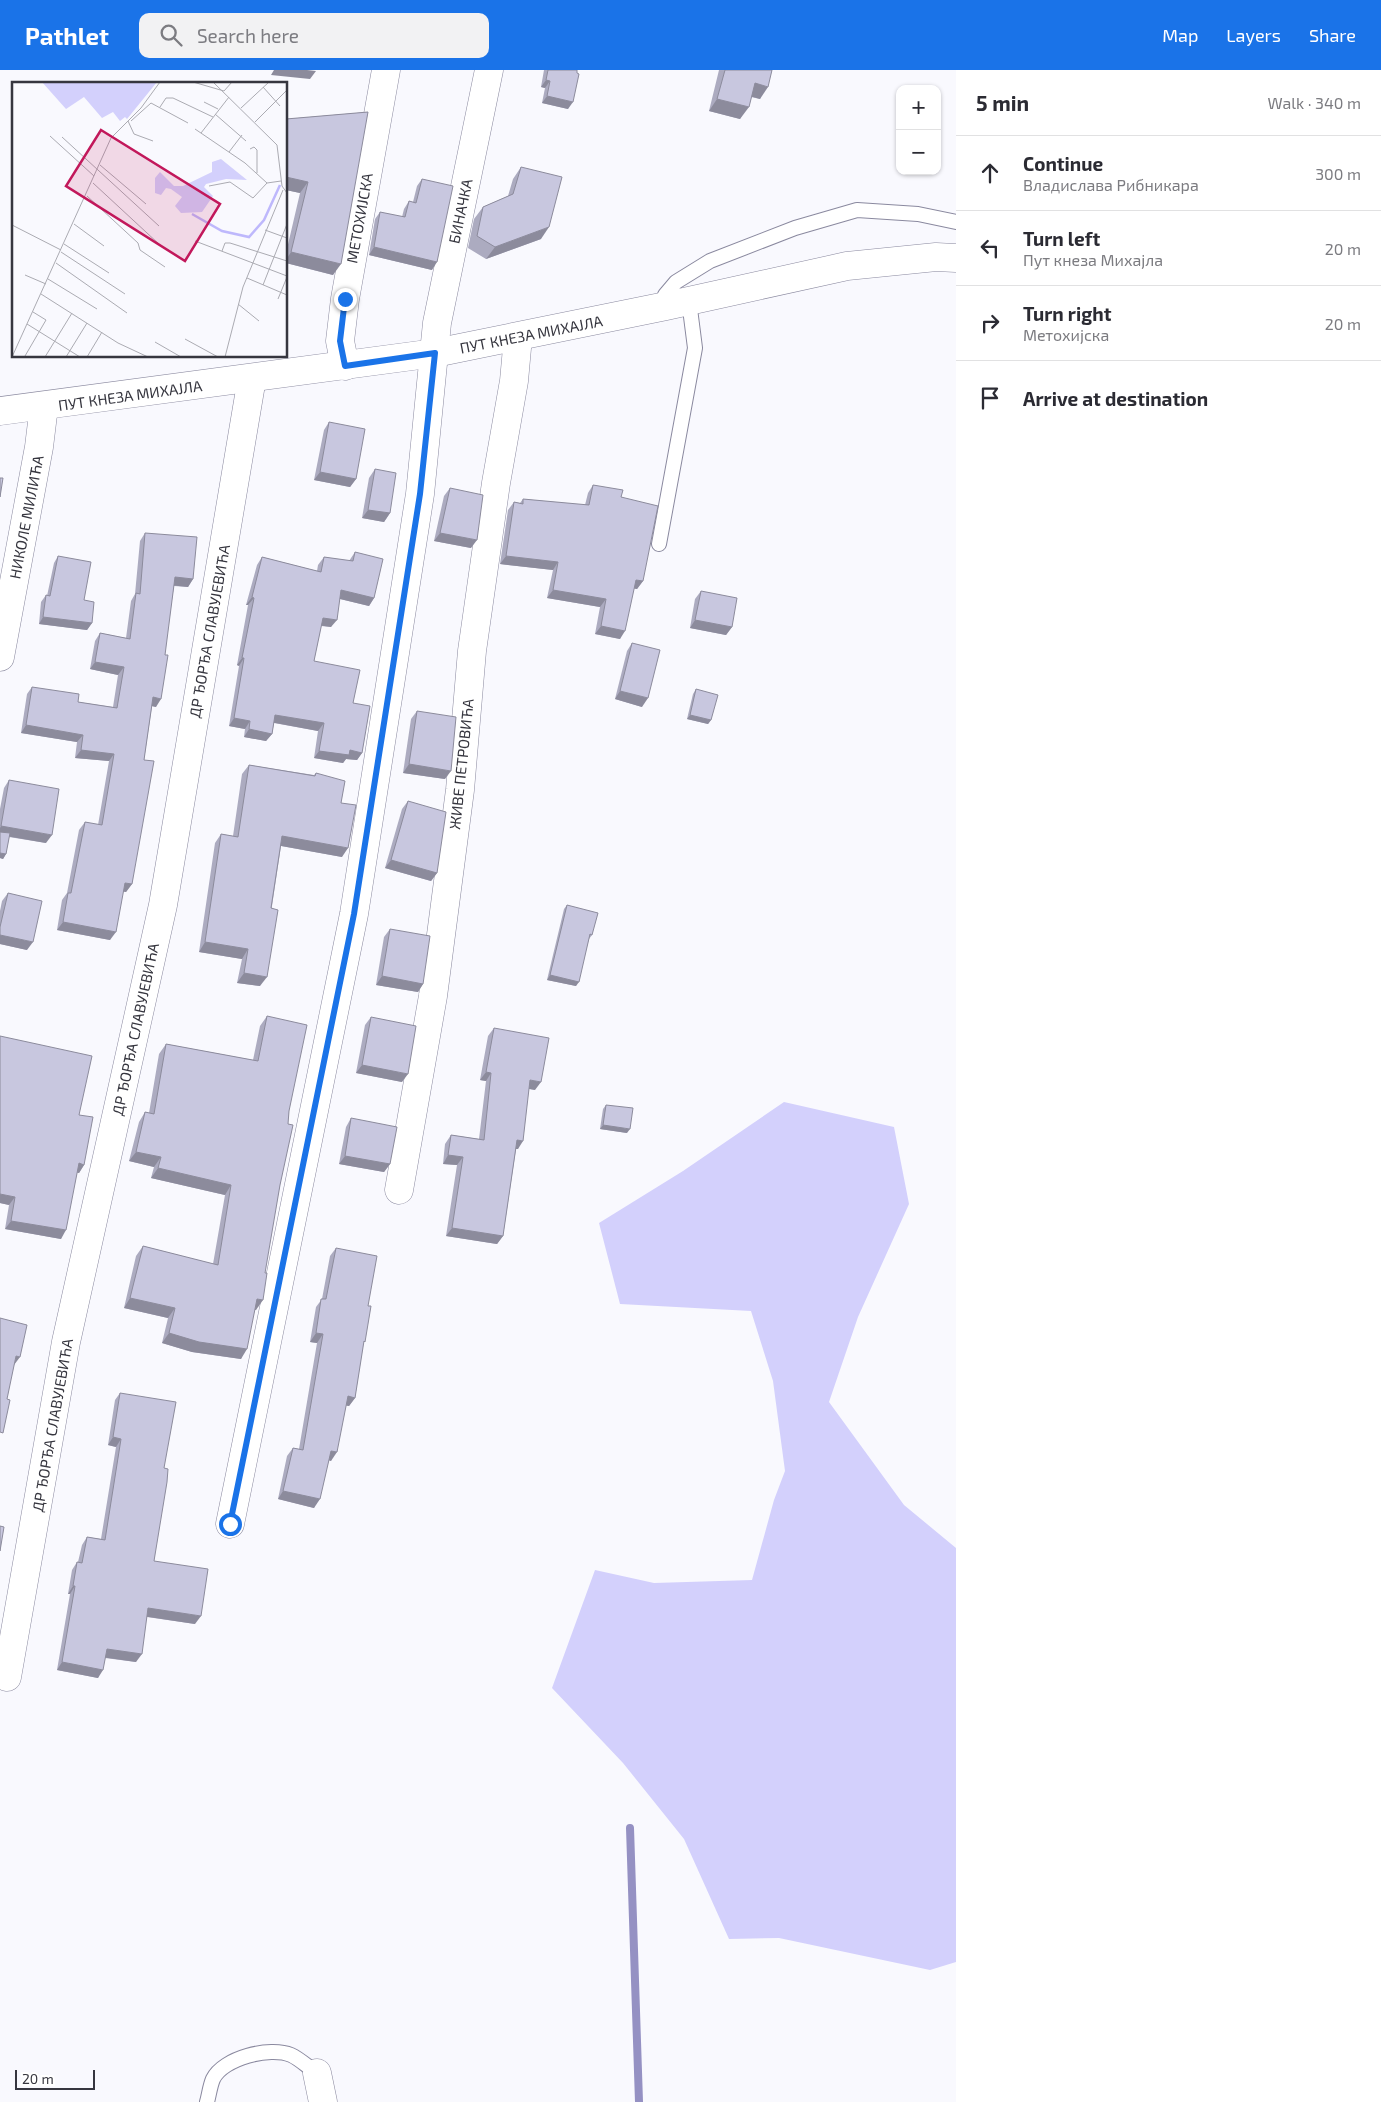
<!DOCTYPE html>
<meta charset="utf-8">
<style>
body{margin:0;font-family:"Exo 2",sans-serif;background:#f2f2f3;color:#2b2b33}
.controls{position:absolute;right:15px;top:15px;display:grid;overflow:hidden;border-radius:10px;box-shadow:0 1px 4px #0004}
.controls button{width:45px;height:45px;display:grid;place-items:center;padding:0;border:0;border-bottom:1px solid #e1e1e2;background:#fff;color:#2b2b33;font:25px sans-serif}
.scale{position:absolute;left:15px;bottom:12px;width:80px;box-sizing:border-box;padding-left:5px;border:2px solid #36363f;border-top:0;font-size:14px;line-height:18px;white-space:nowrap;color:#36363f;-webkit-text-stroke:4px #fff;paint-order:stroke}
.stop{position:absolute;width:15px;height:15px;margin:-11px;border:4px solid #1a73e8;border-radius:50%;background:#fff}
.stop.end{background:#1a73e8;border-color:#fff;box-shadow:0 1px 5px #0008}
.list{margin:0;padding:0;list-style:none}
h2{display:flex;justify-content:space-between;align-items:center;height:65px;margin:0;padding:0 20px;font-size:21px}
h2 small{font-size:16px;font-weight:400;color:#7c7c81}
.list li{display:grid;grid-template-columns:32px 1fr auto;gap:15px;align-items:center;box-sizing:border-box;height:75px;padding:0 20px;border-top:1px solid #e1e1e2}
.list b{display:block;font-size:19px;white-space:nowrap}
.list p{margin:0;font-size:16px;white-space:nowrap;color:#7c7c81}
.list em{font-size:16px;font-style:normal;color:#7c7c81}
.icon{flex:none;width:28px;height:28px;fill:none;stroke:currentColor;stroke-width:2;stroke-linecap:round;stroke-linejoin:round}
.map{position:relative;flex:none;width:956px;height:2032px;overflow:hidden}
header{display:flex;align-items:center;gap:30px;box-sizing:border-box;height:70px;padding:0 25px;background:#1a73e8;color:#fff}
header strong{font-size:24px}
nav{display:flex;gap:28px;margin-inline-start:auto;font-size:18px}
.search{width:350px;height:45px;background:#f2f2f3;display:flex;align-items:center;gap:12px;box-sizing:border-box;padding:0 18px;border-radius:10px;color:#7c7c81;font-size:19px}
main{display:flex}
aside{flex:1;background:#fff}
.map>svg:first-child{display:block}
.green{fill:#d3d0fc}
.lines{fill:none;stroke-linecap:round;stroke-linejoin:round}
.stream{stroke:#9591c3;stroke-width:8}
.lane-casing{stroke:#8a899f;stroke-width:16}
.street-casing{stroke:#8a899f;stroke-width:29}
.secondary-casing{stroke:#8a899f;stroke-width:29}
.lane{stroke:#fff;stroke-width:14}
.street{stroke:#fff;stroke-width:28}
.secondary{stroke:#fff;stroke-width:28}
.wall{fill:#acabc0}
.shaded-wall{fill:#8c8b9c}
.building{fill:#c8c7df;stroke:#8c8b9c}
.route{stroke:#1a73e8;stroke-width:6}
.labels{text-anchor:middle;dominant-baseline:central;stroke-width:5;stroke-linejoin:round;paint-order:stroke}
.street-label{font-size:15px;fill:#36363f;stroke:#fff}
.inset-river{fill:none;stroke:#beb8fc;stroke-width:2.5}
.inset-road{fill:none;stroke:#ababb2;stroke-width:1}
.view{fill:#c2185b;fill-opacity:0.15;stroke:#c2185b;stroke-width:2.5}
.inset-edge{fill:none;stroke:#36363f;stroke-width:2.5}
</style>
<header>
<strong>Pathlet</strong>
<div class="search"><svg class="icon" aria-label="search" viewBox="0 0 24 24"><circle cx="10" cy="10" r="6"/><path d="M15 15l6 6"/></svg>Search here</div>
<nav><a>Map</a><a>Layers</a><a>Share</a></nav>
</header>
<main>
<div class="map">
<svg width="956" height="2032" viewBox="0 0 956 2032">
<rect width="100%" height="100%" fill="#f9f9fe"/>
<polygon class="green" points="784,1032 894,1057 909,1134 858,1247 829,1332 904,1435 956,1478 956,1892 930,1900 779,1868 729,1869 684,1769 623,1693 552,1618 595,1500 654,1513 752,1510 774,1430 785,1401 773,1311 751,1241 620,1234 599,1153 683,1101"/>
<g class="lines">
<polyline class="stream" points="630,1758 639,2032"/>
<defs>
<g id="lane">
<polyline points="666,236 665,225 676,212 710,191 795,158 857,140 918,144 956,152"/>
<polyline points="659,474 695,278 689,231"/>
<path d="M207 2032C209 2025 210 2016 213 2009 223 1988 270 1976 291 1985 300 1989 309 1998 317 2003"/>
</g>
<g id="street">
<polyline points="345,296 340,271 345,229 386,0"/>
<polyline points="0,587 39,377 44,336"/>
<polyline points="399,1120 433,926 460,720 472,581 496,413 514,311 518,267"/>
<polyline points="230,1454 354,844 420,424 437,253 489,0"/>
<polyline points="7,1607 66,1272 163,835 252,308"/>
<polyline points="317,2003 323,2032"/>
</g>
<polyline id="secondary" points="0,341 435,283 666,236 847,196 936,187 956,188"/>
</defs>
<use href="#lane" class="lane-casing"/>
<use href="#street" class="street-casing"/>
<use href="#secondary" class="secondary-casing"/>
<use href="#lane" class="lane"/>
<use href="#street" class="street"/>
<use href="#secondary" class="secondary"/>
</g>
<g class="wall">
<polygon points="544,0 577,0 568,39 542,33 545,18 541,17"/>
<polygon points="719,0 772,0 760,29 751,27 740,49 709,41"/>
<polygon points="368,42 333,205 286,193 286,183 300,123 286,120 286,49"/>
<polygon points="521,97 541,169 486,189 468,178 474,149 483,137 508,126 513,109"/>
<polygon points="422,109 432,200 369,185 375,149 380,142 402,147 404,139 409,131 413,132 417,116"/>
<polygon points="329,352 356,409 350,417 314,410 324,360"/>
<polygon points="375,399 390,443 384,452 362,448 369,408"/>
<polygon points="593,415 621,427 643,511 637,519 634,518 620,569 595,564 600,537 547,528 553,500 500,494 508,440 514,432 520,433 523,429 585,435 588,423"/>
<polygon points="450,418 471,478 434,471 444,426"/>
<polygon points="145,463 193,509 188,517 174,516 156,637 152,636 144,690 132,814 126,822 123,821 110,870 57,860 62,830 67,823 79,760 85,752 98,755 109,691 75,688 77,672 21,663 27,624 32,617 78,632 113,637 118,605 90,599 95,571 100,563 126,568 131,531 135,524 140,471"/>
<polygon points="355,482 374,528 369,536 340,529 331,557 321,556 314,591 353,633 362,683 357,690 346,689 343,693 314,688 318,661 274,653 272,664 266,671 244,667 245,659 229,656 239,596 237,595 248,535 246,535 257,495 262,487 317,501 318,495 324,487 349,491"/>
<polygon points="58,486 84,530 92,553 87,560 39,554 41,532 46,525 47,526 54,493"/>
<polygon points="701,521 732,557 726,565 690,558 695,529"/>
<polygon points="632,573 642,637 615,629 627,581"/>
<polygon points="696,619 711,650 708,654 687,649 693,624"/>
<polygon points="417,641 445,709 403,703 411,649"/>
<polygon points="249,695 314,705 316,703 341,733 342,787 281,776 260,916 237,913 242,889 199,882 215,773 221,764 233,766 242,704"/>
<polygon points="9,710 46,773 9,767 6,784 3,789 0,788 0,739 4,718"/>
<polygon points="408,731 437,803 431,811 385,798 402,739"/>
<polygon points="8,823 27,880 0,874 0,841 2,831"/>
<polygon points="567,835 592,865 589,869 576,916 547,910 564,839"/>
<polygon points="390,859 423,914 418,922 376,915 384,867"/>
<polygon points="267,946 289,1041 280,1115 256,1240 255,1240 241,1289 192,1282 162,1273 168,1248 124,1238 136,1186 143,1176 213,1194 225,1125 151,1108 154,1097 129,1091 139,1052 145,1042 149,1043 159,984 166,974 253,990 260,956"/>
<polygon points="371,947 402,1012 356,1003 365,955"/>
<polygon points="494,958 535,1020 529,1019 518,1079 516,1079 503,1166 497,1174 446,1166 457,1095 443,1094 445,1074 451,1065 479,1069 486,1011 480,1010 488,966"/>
<polygon points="0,966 84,1095 79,1103 77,1102 61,1169 5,1159 9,1135 0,1133"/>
<polygon points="606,1035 627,1063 600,1059 603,1039"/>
<polygon points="351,1048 390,1094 384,1102 339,1094 346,1057"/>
<polygon points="336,1178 368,1236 363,1275 355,1328 349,1336 346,1335 331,1391 329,1390 314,1438 278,1429 287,1386 293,1378 299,1379 317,1273 310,1272 316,1237 322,1229 330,1186"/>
<polygon points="120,1323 164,1398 154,1491 195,1554 147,1547 136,1592 105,1588 98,1608 57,1600 70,1524 68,1524 72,1500 77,1492 78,1492 82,1475 87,1467 101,1469 116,1377 108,1375 115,1330"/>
</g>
<g class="shaded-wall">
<polygon points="274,0 307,0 316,1 310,9 271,5"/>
<polygon points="546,10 550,11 545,18 541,17"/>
<polygon points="755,13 768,17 760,29 746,25"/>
<polygon points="547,26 573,32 568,39 542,33"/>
<polygon points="717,29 749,37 740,49 709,41"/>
<polygon points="286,107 308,112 300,123 286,120"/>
<polygon points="549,157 541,169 486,189 495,177"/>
<polygon points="374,177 437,192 432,200 369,185"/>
<polygon points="291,182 341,194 333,205 286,193 286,190"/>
<polygon points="320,402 356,409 350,417 314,410"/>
<polygon points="368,440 390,443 384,452 362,448"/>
<polygon points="440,463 477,470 471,478 434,471"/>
<polygon points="506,486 558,492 553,500 500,494"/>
<polygon points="175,507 193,509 188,517 169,515"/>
<polygon points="636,510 643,511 637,519 630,518"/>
<polygon points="341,520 374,528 369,536 336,528"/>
<polygon points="553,520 606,529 600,537 547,528"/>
<polygon points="252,527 254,528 248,535 246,535"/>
<polygon points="43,547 92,553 87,560 39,554"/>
<polygon points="323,548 337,550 331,557 317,555"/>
<polygon points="695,550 732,557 726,565 690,558"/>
<polygon points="601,556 625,561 620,569 595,564"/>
<polygon points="242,588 244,588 239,596 237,595"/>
<polygon points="95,592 124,597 118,605 90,599"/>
<polygon points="620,621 648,628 642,637 615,629"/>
<polygon points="153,627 161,629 156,637 147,635"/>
<polygon points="275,645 324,653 318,661 270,652"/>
<polygon points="690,645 711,650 708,654 687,649"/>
<polygon points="234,648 250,651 245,659 229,656"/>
<polygon points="26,655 83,665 77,672 21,663"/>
<polygon points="249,659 272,664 266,671 244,667"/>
<polygon points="81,680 114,684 109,691 75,688"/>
<polygon points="350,680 362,683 357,690 346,689 343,693 314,688 319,681"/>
<polygon points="409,694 451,701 445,709 403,703"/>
<polygon points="1,756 52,765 46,773 0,765 0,758"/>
<polygon points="282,766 348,778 342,787 276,775"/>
<polygon points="0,783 6,784 3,789 0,788"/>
<polygon points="391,790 437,803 431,811 385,798"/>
<polygon points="125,813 132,814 126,822 119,821"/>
<polygon points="63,852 116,862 110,870 57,860"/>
<polygon points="0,865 33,872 27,880 0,874"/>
<polygon points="205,872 248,879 242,889 199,882"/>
<polygon points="244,903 267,907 260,916 237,913"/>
<polygon points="550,905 579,912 576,916 547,910"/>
<polygon points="382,906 423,914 418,922 376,915"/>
<polygon points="362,995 408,1004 402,1012 356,1003"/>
<polygon points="486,1002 491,1003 486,1011 480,1010"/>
<polygon points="530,1010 541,1012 535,1020 525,1018"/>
<polygon points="603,1055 630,1059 627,1063 600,1059"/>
<polygon points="517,1070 523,1071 518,1079 511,1079"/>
<polygon points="136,1082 161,1087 154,1097 129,1091"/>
<polygon points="448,1085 463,1087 457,1095 443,1094"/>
<polygon points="345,1086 390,1094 384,1102 339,1094"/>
<polygon points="79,1093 84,1095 79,1103 73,1102"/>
<polygon points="158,1098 231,1115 225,1125 151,1108"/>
<polygon points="0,1124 15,1127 9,1135 0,1133"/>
<polygon points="11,1151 66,1160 61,1169 5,1159"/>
<polygon points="452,1158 503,1166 497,1174 446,1166"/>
<polygon points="130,1228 175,1238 168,1248 124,1238"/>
<polygon points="257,1229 263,1230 256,1240 250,1239"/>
<polygon points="169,1263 247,1279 241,1289 192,1282 162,1273"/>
<polygon points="316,1263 323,1264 317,1273 310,1272"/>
<polygon points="16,1286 20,1287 14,1295"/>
<polygon points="348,1326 355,1328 349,1336 342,1335"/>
<polygon points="113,1367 121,1369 116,1377 108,1375"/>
<polygon points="331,1381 337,1382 331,1391 325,1389"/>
<polygon points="283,1421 320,1429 314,1438 278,1429"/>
<polygon points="73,1516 75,1516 70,1524 68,1524"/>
<polygon points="148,1538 201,1546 195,1554 142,1546"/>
<polygon points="107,1579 142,1584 136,1592 101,1587"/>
<polygon points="62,1592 103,1600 98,1608 57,1600"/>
</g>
<g class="building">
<polygon points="548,0 577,0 577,3 579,4 573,32 547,26 550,11 546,10"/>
<polygon points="725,0 772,0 768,17 755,13 749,37 717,29"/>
<polygon points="368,42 341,194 291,182 308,112 286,107 286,49"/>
<polygon points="521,97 562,107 549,157 495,177 477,166 483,137 513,124"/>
<polygon points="422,109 453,116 437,192 374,177 380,142 405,147 409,131 416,133"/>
<polygon points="329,352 365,359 356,409 320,402"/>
<polygon points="375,399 396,403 390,443 368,440"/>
<polygon points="0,408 3,408 0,427"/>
<polygon points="593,415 623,420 621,427 658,436 643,511 636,510 625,561 601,556 606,529 553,520 558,492 506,486 514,432 523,434 523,429 589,435"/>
<polygon points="450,418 483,425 477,470 440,463"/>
<polygon points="145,463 197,467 193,509 175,507 165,585 168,585 161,629 153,627 144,690 154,691 132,814 125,813 116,862 63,852 68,823 71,823 85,752 102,755 114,684 81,680 83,665 26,655 32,617 79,624 78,632 117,638 124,597 95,592 100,563 130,569 136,523 140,524"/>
<polygon points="355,482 383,489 374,528 341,520 337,550 323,548 314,591 360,600 353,633 370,636 362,683 350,680 349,685 319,681 324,653 275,645 272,664 249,659 250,651 234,648 244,588 242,588 254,528 252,527 262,487 321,502 324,487 353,491"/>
<polygon points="58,486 91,492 84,530 94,532 92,553 43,547 46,525 50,526"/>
<polygon points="701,521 737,528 732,557 695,550"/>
<polygon points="632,573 660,580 648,628 620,621"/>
<polygon points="696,619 718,625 711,650 690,645"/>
<polygon points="417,641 456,647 451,701 409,694"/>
<polygon points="249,695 315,706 316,703 345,711 341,733 356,735 348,778 282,766 271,838 278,840 267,907 244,903 248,879 205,872 221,764 238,767"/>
<polygon points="9,710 59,719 52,765 1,756"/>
<polygon points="408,731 446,742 437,803 391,790"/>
<polygon points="0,762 10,763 6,784 0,783"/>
<polygon points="8,823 42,831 33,872 0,865 0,857"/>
<polygon points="567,835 598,843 592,865 590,864 579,912 550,905"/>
<polygon points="390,859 430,866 423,914 382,906"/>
<polygon points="267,946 307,955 289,1041 288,1054 293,1055 280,1115 265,1203 267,1203 263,1230 257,1229 247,1279 199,1272 169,1263 175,1238 130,1228 143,1176 218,1195 231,1115 158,1098 161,1087 136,1082 145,1042 154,1044 166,974 258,991"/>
<polygon points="371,947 416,956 408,1004 362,995"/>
<polygon points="494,958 549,968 541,1012 530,1010 523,1071 517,1070 503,1166 452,1158 463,1087 448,1085 451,1065 484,1070 491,1003 486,1002"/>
<polygon points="0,966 92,986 79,1045 93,1047 84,1095 79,1093 66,1160 11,1151 15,1127 0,1124"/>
<polygon points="606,1035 633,1038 630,1059 603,1055"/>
<polygon points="351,1048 397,1057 390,1094 345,1086"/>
<polygon points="336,1178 377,1186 368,1236 371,1236 365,1272 364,1271 355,1328 348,1326 337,1382 331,1381 320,1429 283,1421 293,1378 303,1380 323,1264 316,1263 321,1229 326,1229"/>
<polygon points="0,1248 27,1255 20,1287 16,1286 7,1329 10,1330 3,1363 0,1362"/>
<polygon points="120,1323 176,1332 164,1398 168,1399 167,1412 154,1491 208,1499 201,1546 148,1538 142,1584 107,1579 103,1600 62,1592 75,1516 73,1516 77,1492 82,1493 87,1467 105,1470 121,1369 113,1367"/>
<polygon points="0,1456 4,1457 0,1481"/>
</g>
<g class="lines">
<polyline class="route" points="230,1454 354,844 420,424 435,283 345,296 340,271 345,229"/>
</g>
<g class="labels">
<g class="street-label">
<text transform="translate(460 141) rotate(-78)">БИНАЧКА</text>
<text transform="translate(359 148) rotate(-80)">МЕТОХИЈСКА</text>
<text transform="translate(531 264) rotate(-11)">ПУТ КНЕЗА МИХАЈЛА</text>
<text transform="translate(130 325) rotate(-8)">ПУТ КНЕЗА МИХАЈЛА</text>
<text transform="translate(26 447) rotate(-79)">НИКОЛЕ МИЛИЋА</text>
<text transform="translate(209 561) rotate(-80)">ДР ЂОРЂА СЛАВУЈЕВИЋА</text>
<text transform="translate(461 694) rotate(-84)">ЖИВЕ ПЕТРОВИЋА</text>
<text transform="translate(135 959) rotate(-78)">ДР ЂОРЂА СЛАВУЈЕВИЋА</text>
<text transform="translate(52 1355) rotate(-80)">ДР ЂОРЂА СЛАВУЈЕВИЋА</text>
</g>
</g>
<g transform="translate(12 12)">
<rect width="275" height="275" fill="#f9f9fe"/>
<path d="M30 0H145L115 37 113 35 108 39 101 30 90 36 72 15 54 27ZM209 77 235 98 214 97 194 102 192 105 201 114 190 130 169 131 163 124 170 115 159 107 154 106 149 113 143 111V96L148 90 162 104H171L200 90V80Z" fill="#d3d0fc"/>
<path class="inset-river" d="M180 132 210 149 237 155 252 138 268 103"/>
<path class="inset-road" d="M181 0 212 9 220 0M201 0 265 63 270 104 275 111M251 5 268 24M192 20 206 27M148 25 154 16H161L201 35M229 26 257 0M203 32 234 59M116 39 122 52 141 59M119 39 139 21 176 41M243 40 275 8M183 47 233 81 255 101 269 99M189 51 217 15M38 54 82 94M50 55 147 144M238 67 242 65 245 68V91M217 70 230 53M88 83 134 122M81 101 148 163M197 104 218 100 241 116 255 101M75 114 126 161 128 168 153 185M62 142 92 164M0 143 49 168M253 148 275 156M183 159 275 194M52 162 97 191M210 169 213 161H218L275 179M49 170 113 212M44 181 115 231M13 193 34 202M235 196 275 213M36 197 85 227M251 203 275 142M29 212 106 261 136 275M266 217 275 195M226 222 247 239M15 242 68 275M173 257 206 275M143 260 169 275M13 274 34 238 21 230M0 275 99 56 129 26 148 0M33 275 60 231M54 275 75 241M75 275 90 250M213 275 231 205 271 108"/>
<path class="view" d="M89 48 208 122 173 179 54 104Z"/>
<rect width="275" height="275" class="inset-edge"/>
</g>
</svg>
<div class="controls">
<button>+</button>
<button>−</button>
</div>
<div class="scale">20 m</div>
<div class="stop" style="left:230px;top:1454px"></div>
<div class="stop end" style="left:345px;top:229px"></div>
</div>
<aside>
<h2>5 min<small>Walk · 340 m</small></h2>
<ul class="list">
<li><svg class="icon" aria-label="ahead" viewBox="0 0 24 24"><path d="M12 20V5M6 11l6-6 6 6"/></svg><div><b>Continue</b><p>Владислава Рибникара</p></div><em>300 m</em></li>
<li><svg class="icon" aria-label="left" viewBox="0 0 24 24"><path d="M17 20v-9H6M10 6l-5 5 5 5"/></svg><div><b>Turn left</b><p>Пут кнеза Михајла</p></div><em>20 m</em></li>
<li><svg class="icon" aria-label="right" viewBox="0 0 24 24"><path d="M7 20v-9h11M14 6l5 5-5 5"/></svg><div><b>Turn right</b><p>Метохијска</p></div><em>20 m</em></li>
<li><svg class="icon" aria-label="arrive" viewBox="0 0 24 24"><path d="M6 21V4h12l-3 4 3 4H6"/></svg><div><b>Arrive at destination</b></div></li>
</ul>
</aside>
</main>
